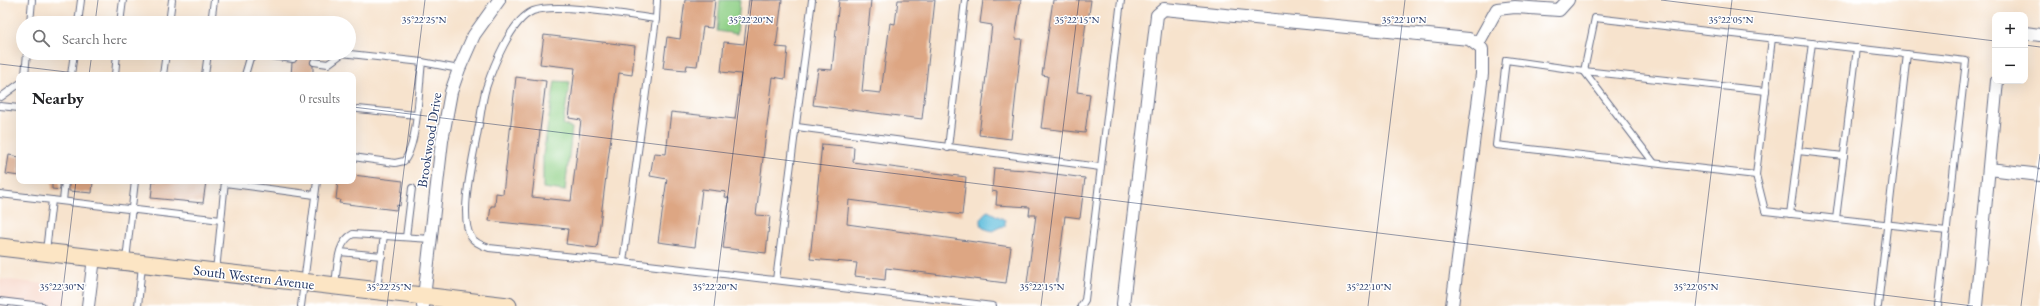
<!DOCTYPE html>
<meta charset="utf-8">
<style>
body{margin:0;font-family:"EB Garamond",serif;background:#f2f2f2;color:#202124}
.controls{position:absolute;right:12px;top:12px;display:grid;overflow:hidden;border-radius:8px;box-shadow:0 4px 16px #0002}
.controls button{width:36px;height:36px;display:grid;place-items:center;padding:0;border:0;border-bottom:1px solid #e0e0e0;background:#fff;color:#202124;font:20px sans-serif}
.list{margin:0;padding:0;list-style:none}
h2{display:flex;justify-content:space-between;align-items:center;height:52px;margin:0;padding:0 16px;font-size:17px}
h2 small{font-size:13px;font-weight:400;color:#757577}
.icon{flex:none;width:22px;height:22px;fill:none;stroke:currentColor;stroke-width:2;stroke-linecap:round;stroke-linejoin:round}
.map{position:relative;flex:none;width:2040px;height:306px;overflow:hidden}
.search{position:absolute;background:#fff;box-shadow:0 4px 16px #0002;left:16px;top:16px;width:340px;height:44px;display:flex;align-items:center;gap:10px;box-sizing:border-box;padding:0 14px;border-radius:22px;color:#757577;font-size:15px}
.panel{position:absolute;background:#fff;box-shadow:0 4px 16px #0002;left:16px;top:72px;width:340px;height:112px;border-radius:8px}
.map>svg:first-child{display:block}
.built{fill:#f6d2c3}
.green{fill:#90d087;stroke:#568072}
.water{fill:#5ebddc;stroke:#3c769d}
.building{fill:#dda683}
.lines{fill:none;stroke-linecap:round;stroke-linejoin:round}
.lane-casing{stroke:#686e85;stroke-width:8}
.street-casing{stroke:#686e85;stroke-width:14}
.secondary-casing{stroke:#686e85;stroke-width:19}
.lane{stroke:#fff;stroke-width:6}
.street{stroke:#fff;stroke-width:12}
.secondary{stroke:#fce5c4;stroke-width:17}
.ticks{fill:none;stroke:#1b2f5e;stroke-width:1;stroke-opacity:0.45}
.labels{text-anchor:middle;dominant-baseline:central;stroke-width:3;stroke-linejoin:round;paint-order:stroke}
.street-label{font-size:14px;fill:#1b2f5e;stroke:#fff}
.ticks-label{font-size:10px;text-anchor:middle;fill:#1b2f5e;stroke:#fff;stroke-width:3;stroke-linejoin:round;paint-order:stroke}
</style>
<div class="map">
<svg width="2040" height="306" viewBox="0 0 2040 306">
<rect width="100%" height="100%" fill="#fff"/>
<filter id="ink" filterUnits="userSpaceOnUse"><feTurbulence type="fractalNoise" baseFrequency=".025" numOctaves="2"/><feDisplacementMap in="SourceGraphic" scale="8" xChannelSelector="R" yChannelSelector="G"/><feConvolveMatrix kernelMatrix="1 2 1 2 8 2 1 2 1" color-interpolation-filters="sRGB"/></filter>
<filter id="wash" filterUnits="userSpaceOnUse"><feTurbulence type="fractalNoise" baseFrequency=".012" numOctaves="4" result="noise"/><feDisplacementMap in="SourceGraphic" scale="16" xChannelSelector="R" yChannelSelector="G"/><feGaussianBlur stdDeviation="0.9" result="paint"/><feColorMatrix in="noise" values="0 0 0 0 0 0 0 0 0 0 0 0 0 0 0 0 0 1.4 0 .05"/><feComposite in="paint" operator="in"/></filter>
<g filter="url(#wash)">
<rect width="100%" height="100%" fill="#f7e3cd"/>
<polygon class="built" points="0,279 65,286 67,289 65,306 0,306"/>
<g class="green">
<polygon points="720,0 740,0 737,34 717,31"/>
<polygon points="555,81 570,82 563,124 572,128 565,191 543,188 543,155"/>
</g>
<path class="water" d="M988 211 1005 220V226L1000 227 992 231 983 228C979 222 981 214 988 211Z"/>
<g id="blocks">
<g class="building">
<polygon points="685,0 715,0 712,28 703,27 697,66 687,65 686,70 663,68 667,37 680,39"/>
<polygon points="749,0 782,0 776,47 788,48 785,79 773,77 756,215 770,216 766,253 723,248 729,198 725,197 726,192 702,189 695,247 658,242 667,179 650,176 654,153 666,154 671,112 735,119 741,74 721,72 724,42 744,44"/>
<polygon points="839,0 871,0 862,91 881,93 890,23 895,24 898,0 935,0 922,119 813,105 818,69 832,70"/>
<polygon points="983,0 1021,0 1015,39 1022,39 1011,139 979,135 992,25 980,23"/>
<polygon points="1053,0 1091,0 1088,22 1086,22 1077,92 1090,94 1085,133 1041,128 1048,76 1042,75"/>
<polygon points="544,35 635,46 632,75 619,73 597,248 566,244 568,229 489,221 491,206 495,206 496,193 503,194 516,77 546,81 532,197 571,201 581,120 569,118 575,68 540,64"/>
<polygon points="294,53 315,53 314,58 310,62 313,66 313,75 291,75 292,63 297,59"/>
<polygon points="822,144 854,147 853,162 966,177 962,215 849,200 847,224 1011,247 1006,283 886,268 885,280 855,276 857,263 810,259"/>
<polygon points="9,155 19,157 19,176 6,174"/>
<polygon points="994,168 1026,170 1085,178 1080,218 1065,216 1056,287 1027,283 1036,215 1029,215 1030,207 996,205 997,192 992,191"/>
<polygon points="353,175 403,181 400,206 397,205 396,210 339,203 340,200 336,199 338,181 353,181"/>
<polygon points="52,181 60,181 60,190 52,189"/>
<polygon points="69,181 93,181 92,193 69,191"/>
<polygon points="153,181 206,181 203,203 151,198"/>
</g>
</g>
</g>
<g filter="url(#ink)">
<use href="#blocks" fill-opacity="0" stroke="#686e85" stroke-width="1"/>
<g class="lines">
<defs>
<g id="lane">
<path d="M656 19C628 15 556 2 533 11 511 20 493 67 486 88 482 101 481 116 478 130 474 154 458 216 471 237 475 243 483 246 489 248L623 262 993 306"/>
<polyline points="30,23 32,0"/>
<polyline points="78,23 81,0"/>
<polyline points="120,23 123,0"/>
<polyline points="169,23 172,0"/>
<polyline points="211,23 214,0"/>
<polyline points="1772,38 1756,175 1496,145 1506,60 1584,71 1595,18 1966,61 1938,306"/>
<polyline points="341,53 422,62 459,69"/>
<polyline points="256,54 293,59"/>
<polyline points="314,62 328,64 343,53"/>
<polyline points="1584,71 1766,91"/>
<polyline points="1584,71 1654,163"/>
<polyline points="25,75 27,53"/>
<polyline points="71,75 74,53"/>
<polyline points="115,75 117,53"/>
<polyline points="163,75 166,53"/>
<polyline points="205,75 208,53"/>
<polyline points="245,75 250,58 258,53"/>
<polyline points="1,97 19,84"/>
<polyline points="0,106 19,108"/>
<polyline points="358,109 416,115"/>
<polyline points="797,127 1100,167"/>
<polyline points="948,148 965,0"/>
<polyline points="1798,151 1844,156"/>
<path d="M353 157 395 163 404 161C418 144 419 86 422 62"/>
<polyline points="1756,175 1765,211 1947,231"/>
<polyline points="225,183 315,195"/>
<polyline points="0,194 52,200 46,251"/>
<polyline points="52,200 221,220"/>
<polyline points="63,201 65,181"/>
<polyline points="1790,214 1812,43"/>
<polyline points="1836,219 1857,48"/>
<polyline points="406,237 412,188"/>
<polyline points="340,252 382,256"/>
<polyline points="126,260 135,181"/>
<polyline points="623,262 656,19 657,0"/>
<polyline points="216,271 225,181"/>
<polyline points="776,280 812,0"/>
<path d="M335 284C338 266 336 243 353 234L431 239"/>
<polyline points="377,289 384,235"/>
<polyline points="0,301 42,306"/>
<polyline points="138,306 142,265"/>
<polyline points="301,306 317,181"/>
<polyline points="1081,306 1085,300 1121,0"/>
<polyline points="1878,306 1907,54"/>
</g>
<g id="street">
<polyline points="2025,33 2040,35"/>
<polyline points="1477,45 1497,9 1515,7 1559,10 1568,0"/>
<polyline points="1989,169 2040,175"/>
<polyline points="88,306 94,258"/>
<polyline points="423,306 442,141 451,92 459,69 474,35 499,0"/>
<polyline points="1124,306 1123,304 1157,15 1164,9 1469,39 1482,49 1482,74 1452,306"/>
<polyline points="1976,306 1997,81"/>
</g>
<polyline id="secondary" points="0,247 508,306"/>
</defs>
<use href="#lane" class="lane-casing"/>
<use href="#street" class="street-casing"/>
<use href="#secondary" class="secondary-casing"/>
<use href="#lane" class="lane"/>
<use href="#street" class="street"/>
<use href="#secondary" class="secondary"/>
</g>
</g>
<path class="ticks" d="M1661 0 1995 41M95 23 98 0M2025 45 2040 47M0 64 92 75M89 75 92 53M353 107 1973 306M61 306 76 181M387 306 425 0M714 306 752 0M1041 306 1079 0M1368 306 1405 0M1695 306 1732 0M2021 306 2040 154"/>
<g class="labels">
<g class="street-label">
<text transform="translate(429 140) rotate(-81)">Brookwood Drive</text>
<text transform="translate(254 277) rotate(7)">South Western Avenue</text>
</g>
</g>
<g class="ticks-label">
<text x="424" y="23">35°22'25"N</text>
<text x="751" y="23">35°22'20"N</text>
<text x="1077" y="23">35°22'15"N</text>
<text x="1404" y="23">35°22'10"N</text>
<text x="1731" y="23">35°22'05"N</text>
<text x="62" y="290">35°22'30"N</text>
<text x="389" y="290">35°22'25"N</text>
<text x="715" y="290">35°22'20"N</text>
<text x="1042" y="290">35°22'15"N</text>
<text x="1369" y="290">35°22'10"N</text>
<text x="1696" y="290">35°22'05"N</text>
</g>
</svg>
<div class="controls">
<button>+</button>
<button>−</button>
</div>
<div class="search"><svg class="icon" aria-label="search" viewBox="0 0 24 24"><circle cx="10" cy="10" r="6"/><path d="M15 15l6 6"/></svg>Search here</div>
<section class="panel">
<h2>Nearby<small>0 results</small></h2>
<ul class="list">
</ul>
</section>
</div>
